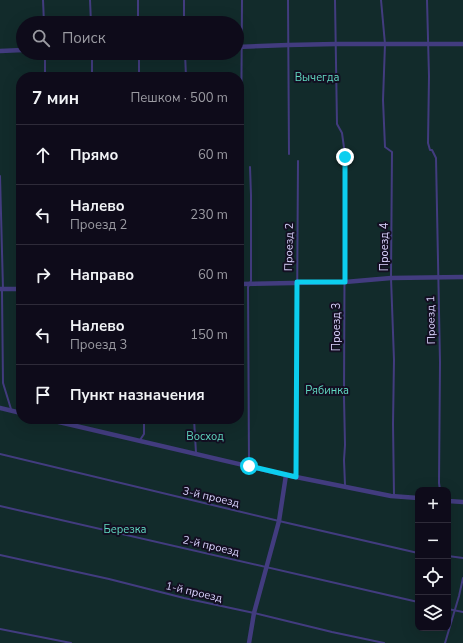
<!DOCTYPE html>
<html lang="ru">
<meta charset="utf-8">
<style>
body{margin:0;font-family:"Nunito Sans",sans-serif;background:#171423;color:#f1f3f6}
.controls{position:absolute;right:12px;bottom:12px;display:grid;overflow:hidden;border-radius:8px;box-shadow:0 4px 16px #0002}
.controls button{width:36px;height:36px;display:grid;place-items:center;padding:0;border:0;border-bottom:1px solid #2e2b39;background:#0e0b1a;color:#f1f3f6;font:20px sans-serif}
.stop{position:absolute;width:12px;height:12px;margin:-9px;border:3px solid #0cceef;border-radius:50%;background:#fff}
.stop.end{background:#0cceef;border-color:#fff;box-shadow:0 1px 4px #0008}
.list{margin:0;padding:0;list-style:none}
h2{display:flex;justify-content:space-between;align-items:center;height:52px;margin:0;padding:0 16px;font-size:17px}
h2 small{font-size:13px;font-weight:400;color:#9b9ba2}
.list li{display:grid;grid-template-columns:26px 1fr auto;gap:12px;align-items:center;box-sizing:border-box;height:60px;padding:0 16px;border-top:1px solid #2e2b39}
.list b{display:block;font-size:15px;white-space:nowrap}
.list p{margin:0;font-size:13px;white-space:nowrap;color:#9b9ba2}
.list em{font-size:13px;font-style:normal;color:#9b9ba2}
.icon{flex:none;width:22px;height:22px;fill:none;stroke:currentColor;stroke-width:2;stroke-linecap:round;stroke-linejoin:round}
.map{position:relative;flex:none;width:463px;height:643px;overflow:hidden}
.search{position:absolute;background:#0e0b1a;box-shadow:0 4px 16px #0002;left:16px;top:16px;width:228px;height:44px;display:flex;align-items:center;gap:10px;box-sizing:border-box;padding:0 14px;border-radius:22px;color:#9b9ba2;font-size:15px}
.panel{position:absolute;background:#0e0b1a;box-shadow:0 4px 16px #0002;left:16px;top:72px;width:228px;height:352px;border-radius:16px}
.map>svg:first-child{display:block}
.green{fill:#122b2b;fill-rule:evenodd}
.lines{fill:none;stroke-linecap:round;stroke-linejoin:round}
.service{stroke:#423c7f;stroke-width:2}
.minor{stroke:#423c7f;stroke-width:4.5}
.route{stroke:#0cceef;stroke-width:5}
.labels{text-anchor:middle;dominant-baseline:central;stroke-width:4;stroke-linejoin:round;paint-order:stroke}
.park-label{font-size:11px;fill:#61d9c1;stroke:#130f22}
.street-label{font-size:11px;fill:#d9d2fd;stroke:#130f22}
</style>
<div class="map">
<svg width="463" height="643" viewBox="0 0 463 643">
<rect width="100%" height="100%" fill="#130f22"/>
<path class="green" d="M0 0H463V643H0ZM23 23H237V53H23ZM21 77H239V419H21ZM418 490H448V628H418Z"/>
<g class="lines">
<g class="service">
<polyline points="43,0 44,23"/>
<polyline points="90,0 91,23"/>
<polyline points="138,0 138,23"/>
<polyline points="184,0 184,23"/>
<polyline points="288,0 289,154"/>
<polyline points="335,0 337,124 342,133 345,155 344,397 345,445 344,460 345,485"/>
<polyline points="381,0 385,44 383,100 385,147 392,152 391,278 394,360 393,424 394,495 392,495"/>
<polyline points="427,0 429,76 428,143 430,150 432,150 436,158 440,362 439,483 440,490"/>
<polyline points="45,53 45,77"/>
<polyline points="92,53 92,77"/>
<polyline points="139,53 139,77"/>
<polyline points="185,53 186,77"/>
<polyline points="241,153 242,0"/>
<polyline points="0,176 3,289 2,291 3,383 11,409"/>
<polyline points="194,419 196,453"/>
<polyline points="140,440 144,434 144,419"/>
<polyline points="0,454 279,521 418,553"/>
<polyline points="249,465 248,287 251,281 251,195 250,167"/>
<polyline points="296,476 298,161"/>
<polyline points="0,506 418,602"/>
<polyline points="0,555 109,579 184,598 254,613 332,632 384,643"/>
<polyline points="448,556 463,558"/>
<polyline points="448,609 463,612"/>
<polyline points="0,629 71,643"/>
<polyline points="445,643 459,596 463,578"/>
</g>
<g class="minor">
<polyline points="237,47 288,45 336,44 463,44"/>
<polyline points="0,51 23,50"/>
<polyline points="239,284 345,282 391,278 463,277"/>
<polyline points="0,289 21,289"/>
<polyline points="0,408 21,413"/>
<polyline points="46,419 286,475 391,496 418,498"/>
<polyline points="448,501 463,502"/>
<polyline points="249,643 254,613 279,521 286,475"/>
</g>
</g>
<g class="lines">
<polyline class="route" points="249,466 296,477 297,282 345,282 345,157"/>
</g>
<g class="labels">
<g class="park-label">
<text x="317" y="77">Вычегда</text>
<text x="327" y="390">Рябинка</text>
<text x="205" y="436">Восход</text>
<text x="125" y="529">Березка</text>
</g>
<g class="street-label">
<text transform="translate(289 247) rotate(-89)">Проезд 2</text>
<text transform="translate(384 247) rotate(-90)">Проезд 4</text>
<text transform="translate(431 320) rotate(-91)">Проезд 1</text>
<text transform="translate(336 327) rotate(-90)">Проезд 3</text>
<text transform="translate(211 497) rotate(13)">3-й проезд</text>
<text transform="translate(211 546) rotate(13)">2-й проезд</text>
<text transform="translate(194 592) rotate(13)">1-й проезд</text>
</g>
</g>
</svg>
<div class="controls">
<button>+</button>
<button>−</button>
<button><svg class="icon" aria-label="locate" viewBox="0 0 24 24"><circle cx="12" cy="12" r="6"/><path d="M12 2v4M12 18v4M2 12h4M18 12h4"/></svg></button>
<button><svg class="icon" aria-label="layers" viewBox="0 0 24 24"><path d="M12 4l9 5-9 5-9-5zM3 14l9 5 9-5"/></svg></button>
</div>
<div class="stop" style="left:249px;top:466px"></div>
<div class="stop end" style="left:345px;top:157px"></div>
<div class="search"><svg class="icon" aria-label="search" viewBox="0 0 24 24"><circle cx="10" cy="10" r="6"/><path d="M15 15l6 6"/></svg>Поиск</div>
<section class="panel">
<h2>7 мин<small>Пешком · 500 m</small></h2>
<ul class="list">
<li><svg class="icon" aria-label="ahead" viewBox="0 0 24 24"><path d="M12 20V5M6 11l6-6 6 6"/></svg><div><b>Прямо</b></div><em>60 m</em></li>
<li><svg class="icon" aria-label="left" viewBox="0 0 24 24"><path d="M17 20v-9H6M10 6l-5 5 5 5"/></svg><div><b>Налево</b><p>Проезд 2</p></div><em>230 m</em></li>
<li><svg class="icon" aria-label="right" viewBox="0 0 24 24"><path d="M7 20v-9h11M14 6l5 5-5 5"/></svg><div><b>Направо</b></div><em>60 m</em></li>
<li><svg class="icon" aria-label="left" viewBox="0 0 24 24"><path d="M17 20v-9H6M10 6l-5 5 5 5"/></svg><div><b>Налево</b><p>Проезд 3</p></div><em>150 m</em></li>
<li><svg class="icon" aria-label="arrive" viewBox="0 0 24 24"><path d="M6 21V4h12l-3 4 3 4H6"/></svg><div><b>Пункт назначения</b></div></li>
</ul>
</section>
</div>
